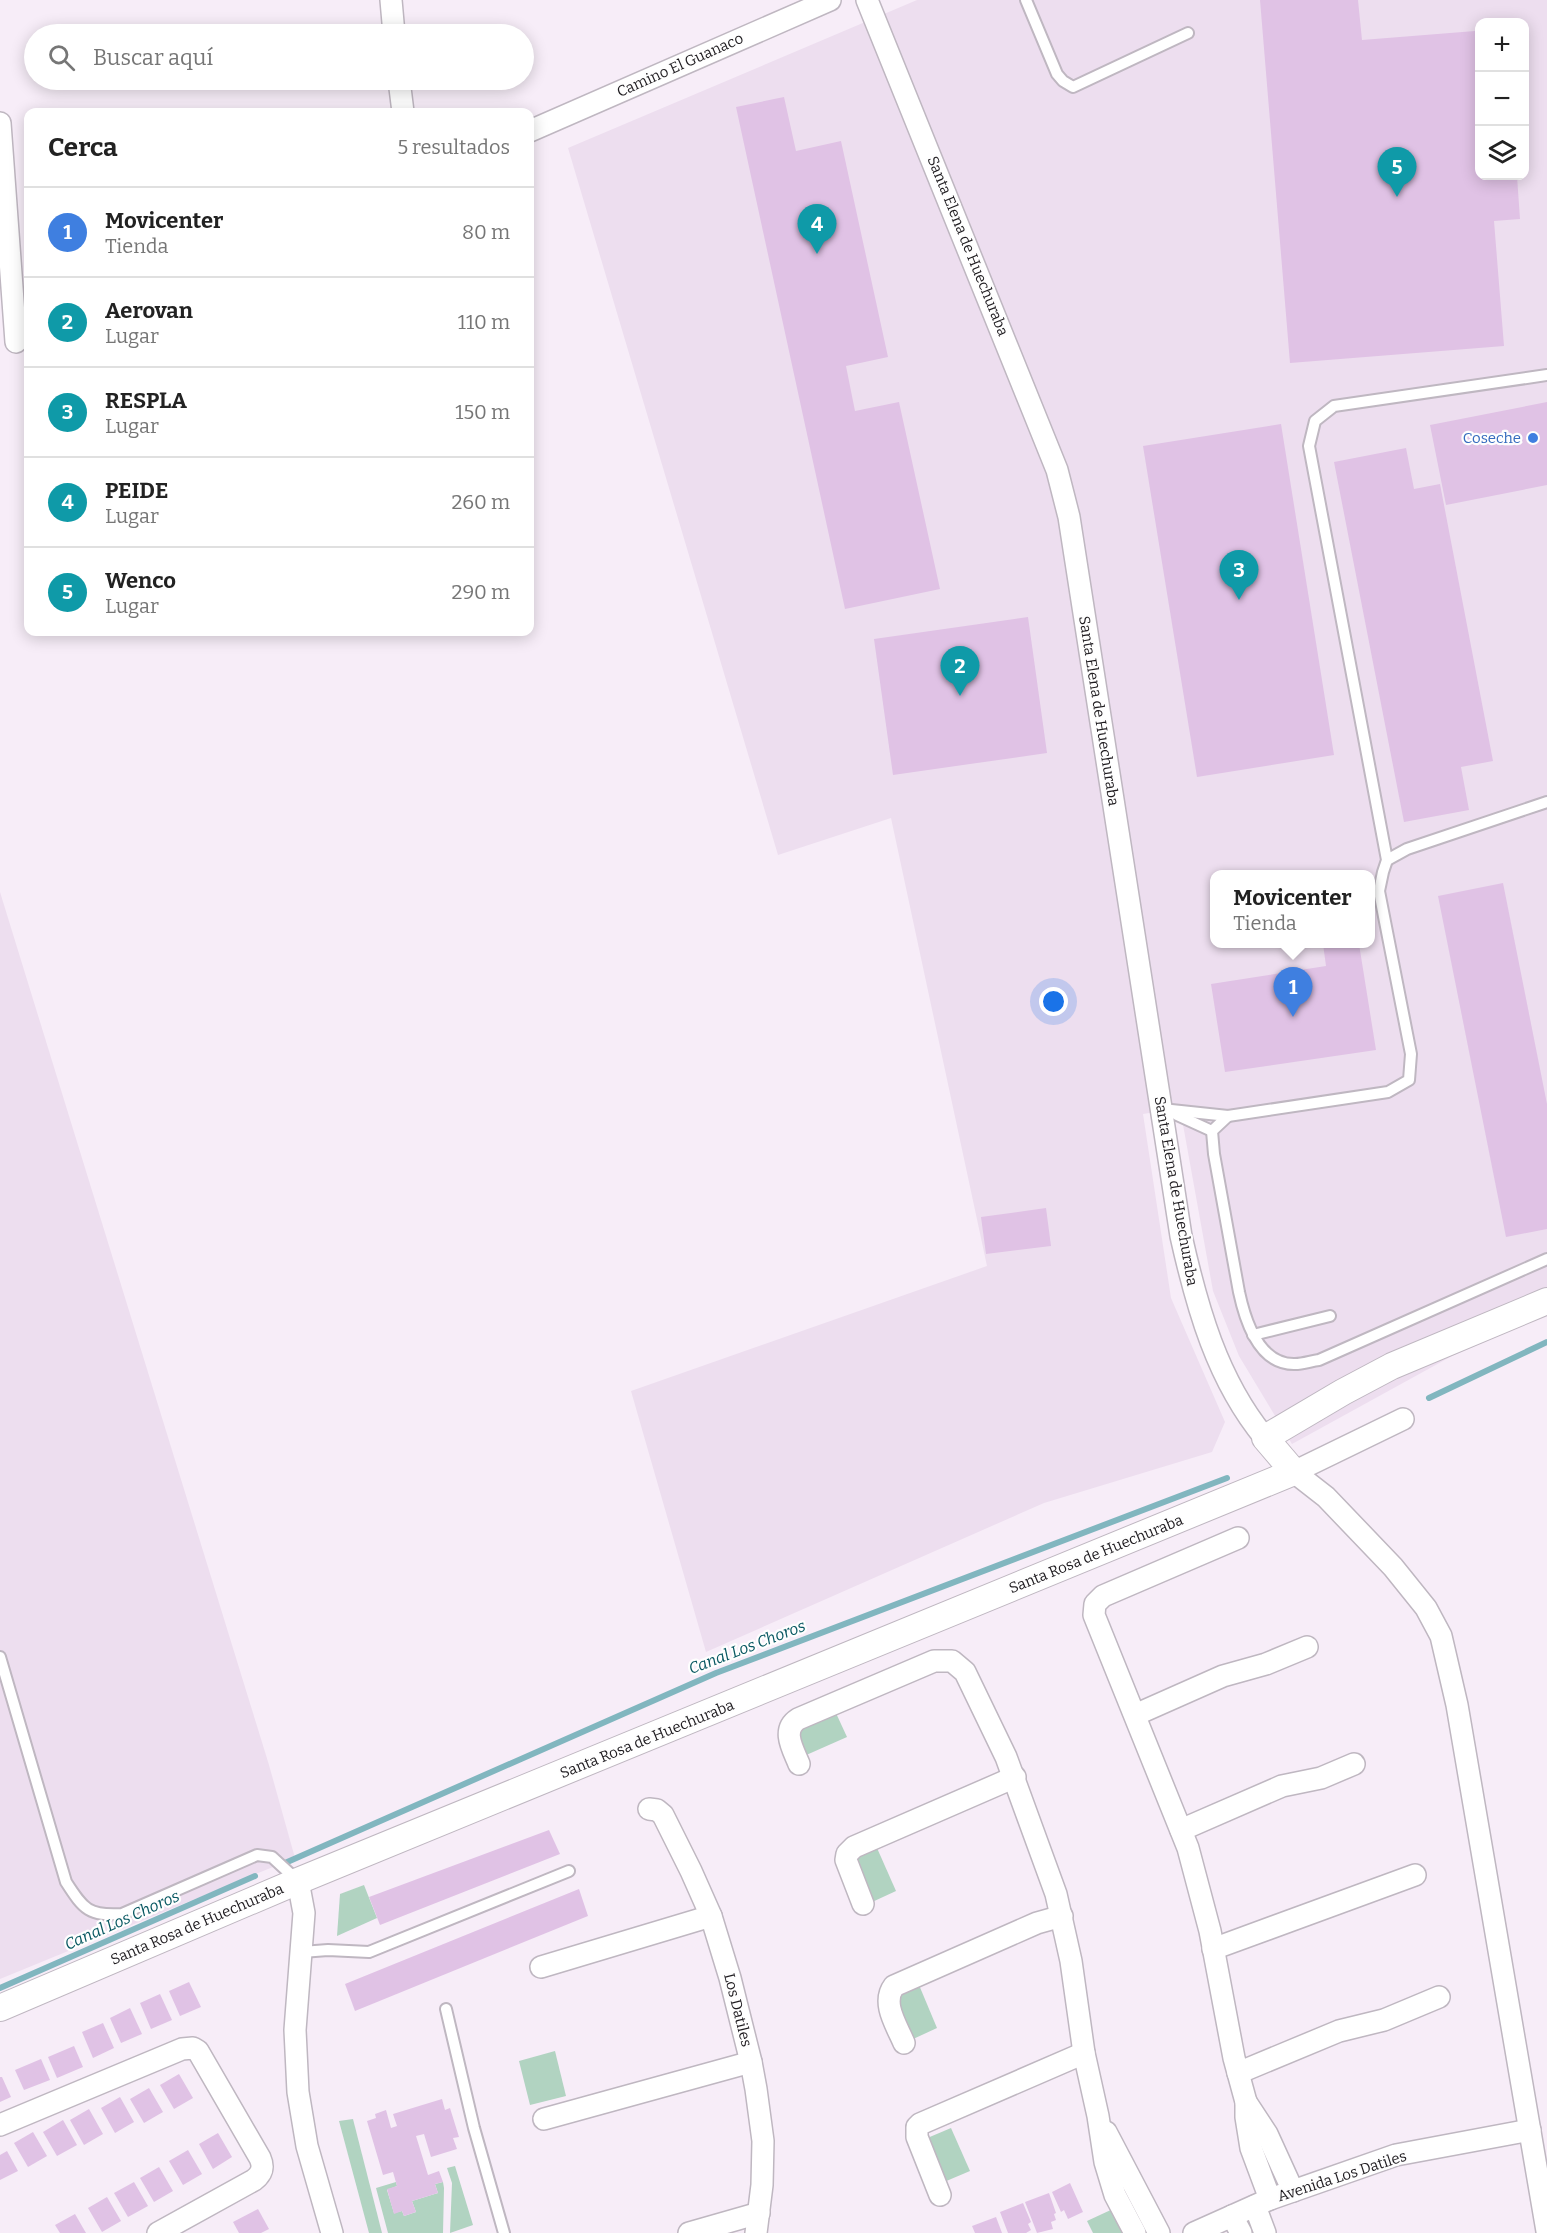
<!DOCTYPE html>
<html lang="es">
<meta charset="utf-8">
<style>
body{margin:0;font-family:Bitter,serif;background:#f2f2f2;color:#222}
.controls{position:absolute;right:18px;top:18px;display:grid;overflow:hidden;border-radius:12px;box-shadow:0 3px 15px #0003}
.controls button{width:54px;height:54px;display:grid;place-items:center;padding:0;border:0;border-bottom:2px solid #e0e0e0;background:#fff;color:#222;font:30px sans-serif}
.you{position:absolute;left:1054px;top:1002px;width:21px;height:21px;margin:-15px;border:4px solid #fff;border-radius:50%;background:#1a73e8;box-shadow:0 0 0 9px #1a73e833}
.badge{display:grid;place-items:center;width:39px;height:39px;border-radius:50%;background:#655e2a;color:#fff;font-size:20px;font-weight:700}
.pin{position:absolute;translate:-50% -50px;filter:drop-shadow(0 2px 3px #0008)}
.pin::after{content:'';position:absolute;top:32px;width:21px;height:18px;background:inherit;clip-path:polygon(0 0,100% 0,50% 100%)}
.popup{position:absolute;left:1210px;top:870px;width:165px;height:78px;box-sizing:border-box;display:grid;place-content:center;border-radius:12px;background:#fff;filter:drop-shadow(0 2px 4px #0005);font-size:20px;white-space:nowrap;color:#767676}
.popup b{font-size:22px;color:#222}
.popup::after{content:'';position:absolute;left:50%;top:100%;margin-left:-12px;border:12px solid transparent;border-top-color:#fff}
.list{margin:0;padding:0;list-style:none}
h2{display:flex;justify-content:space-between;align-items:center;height:78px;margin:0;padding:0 24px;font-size:26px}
h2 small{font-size:20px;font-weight:400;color:#767676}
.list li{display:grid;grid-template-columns:39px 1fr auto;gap:18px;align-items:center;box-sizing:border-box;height:90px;padding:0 24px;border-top:2px solid #e0e0e0}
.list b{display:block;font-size:22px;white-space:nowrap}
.list p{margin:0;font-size:20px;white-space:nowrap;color:#767676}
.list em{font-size:20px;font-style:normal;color:#767676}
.icon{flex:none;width:33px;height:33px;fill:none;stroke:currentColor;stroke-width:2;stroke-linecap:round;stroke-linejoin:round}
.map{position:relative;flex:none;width:1547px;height:2233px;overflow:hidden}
.search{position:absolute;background:#fff;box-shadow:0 3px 15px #0003;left:24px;top:24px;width:510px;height:66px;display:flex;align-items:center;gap:15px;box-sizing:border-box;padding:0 21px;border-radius:33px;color:#767676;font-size:22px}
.panel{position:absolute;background:#fff;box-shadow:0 3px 15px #0003;left:24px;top:108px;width:510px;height:528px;border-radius:12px}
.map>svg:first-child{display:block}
.built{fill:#eddeef;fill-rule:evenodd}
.green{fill:#b1d3c1}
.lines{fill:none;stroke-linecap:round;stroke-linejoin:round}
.stream{stroke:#81b6bf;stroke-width:6}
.building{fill:#e0c2e5}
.service-casing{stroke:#bfb7c1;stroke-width:14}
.minor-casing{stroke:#bfb7c1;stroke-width:24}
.tertiary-casing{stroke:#bfb7c1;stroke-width:28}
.service{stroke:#fff;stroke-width:10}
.minor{stroke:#fff;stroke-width:21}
.tertiary{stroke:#fff;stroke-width:26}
.shop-dot{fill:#3f7fe0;stroke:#fefefe;stroke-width:2}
.labels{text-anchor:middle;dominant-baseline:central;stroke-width:4.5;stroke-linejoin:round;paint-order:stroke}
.street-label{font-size:15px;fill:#1e1b1f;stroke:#fefefe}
.shop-label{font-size:15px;fill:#366cbe;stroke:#fefefe;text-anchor:end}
.water-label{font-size:16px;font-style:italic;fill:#075761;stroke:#fefefe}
</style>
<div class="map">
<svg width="1547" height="2233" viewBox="0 0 1547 2233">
<rect width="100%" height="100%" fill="#f7edf8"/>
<g class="built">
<path d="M917 0H1547V1315L1452 1356 1292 1444 1239 1356 1213 1291 1180 1108 1143 1114 1171 1298 1225 1422 1212 1452 1044 1503 706 1652 631 1391 987 1266 891 818 778 855 568 148ZM1480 22H1524V176H1480ZM1215 874H1371V944H1215Z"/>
<polygon points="0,892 269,1765 295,1858 0,1979"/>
</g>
<g class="green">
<polygon points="835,1711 847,1737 804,1756 793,1730"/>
<polygon points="877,1848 896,1891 870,1903 851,1859"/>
<polygon points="364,1885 377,1918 337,1936 340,1894"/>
<polygon points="919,1985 937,2028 911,2040 893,1996"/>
<polygon points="555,2051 566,2096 530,2105 519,2061"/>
<polygon points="353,2119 382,2233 369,2233 339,2121"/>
<polygon points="951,2128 970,2171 944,2182 925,2139"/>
<polygon points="455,2166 473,2225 450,2233 452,2183 447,2168"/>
<polygon points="396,2182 397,2186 387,2190 394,2213 402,2211 404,2216 416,2212 412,2201 438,2193 435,2184 443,2182 444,2188 443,2233 388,2233 376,2188"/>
<polygon points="1115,2208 1128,2233 1093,2233 1087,2221"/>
</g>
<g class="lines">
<g class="stream">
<polyline points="1429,1398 1547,1342"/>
<polyline points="285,1863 716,1673 1227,1478"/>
<polyline points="0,1988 255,1876"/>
</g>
</g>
<g class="building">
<polygon points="1260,0 1358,0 1362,40 1475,31 1480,83 1480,176 1517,176 1520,219 1494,221 1504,346 1290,363"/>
<polygon points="784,97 796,151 841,141 888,357 846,366 855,411 899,402 940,589 845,609 736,107"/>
<polygon points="1547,402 1547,485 1446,505 1430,425"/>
<polygon points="1281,424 1334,755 1197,777 1143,446"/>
<polygon points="1406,448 1414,489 1440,484 1493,761 1461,767 1469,810 1404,822 1334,462"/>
<polygon points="1028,617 1047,753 893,775 874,639"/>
<polygon points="1503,883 1547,1104 1547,1229 1506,1237 1438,896"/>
<polygon points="1323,944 1359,944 1376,1050 1225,1072 1211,984 1326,966"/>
<polygon points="1046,1208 1051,1246 986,1254 981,1217"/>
<polygon points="549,1830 560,1854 380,1925 369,1897"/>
<polygon points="579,1889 588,1916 355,2011 345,1984"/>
<polygon points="189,1982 201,2007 180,2016 169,1991"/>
<polygon points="160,1994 172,2020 151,2029 140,2003"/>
<polygon points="130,2008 142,2034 121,2043 110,2018"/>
<polygon points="103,2023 114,2048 93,2058 82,2032"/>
<polygon points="74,2046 83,2067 57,2078 48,2057"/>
<polygon points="41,2059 50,2080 24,2090 15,2070"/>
<polygon points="179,2074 193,2098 174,2109 160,2085"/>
<polygon points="0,2077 2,2077 11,2097 0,2102"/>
<polygon points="149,2088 163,2112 144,2123 130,2099"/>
<polygon points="120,2097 134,2122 115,2133 101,2108"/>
<polygon points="442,2099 445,2110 450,2108 459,2137 453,2138 457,2149 431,2157 424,2134 416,2136 428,2175 439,2171 443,2182 435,2184 438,2193 412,2201 416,2212 404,2216 402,2211 394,2214 387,2189 397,2186 393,2172 383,2175 367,2121 376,2118 375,2114 386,2110 391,2128 397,2126 393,2114"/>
<polygon points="89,2109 103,2134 84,2145 70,2120"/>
<polygon points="63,2120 77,2145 57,2156 43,2132"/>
<polygon points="33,2132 47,2156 28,2167 14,2143"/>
<polygon points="218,2133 232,2157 213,2169 199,2144"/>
<polygon points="188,2150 202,2174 183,2185 169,2161"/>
<polygon points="7,2151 18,2171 0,2180 0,2155"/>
<polygon points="159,2167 173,2191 154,2202 140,2178"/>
<polygon points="134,2182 148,2206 128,2217 114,2193"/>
<polygon points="1070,2183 1083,2212 1068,2219 1064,2210 1061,2212 1052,2192"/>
<polygon points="1049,2193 1056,2213 1054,2214 1056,2220 1051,2222 1053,2229 1037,2233 1025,2202"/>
<polygon points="107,2197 121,2221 102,2232 88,2208"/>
<polygon points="1023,2203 1031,2222 1028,2224 1031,2230 1026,2233 1008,2233 1000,2212"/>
<polygon points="258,2209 269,2229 261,2233 239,2233 233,2222"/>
<polygon points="75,2214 86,2233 60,2233 55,2225"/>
<polygon points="996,2217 1002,2233 975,2233 972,2226"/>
</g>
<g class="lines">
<defs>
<g id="service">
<polyline points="1026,0 1057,74 1063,81 1073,87 1188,33"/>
<polyline points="1387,860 1407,849 1547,802"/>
<polyline points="1162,1109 1228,1116 1388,1092 1409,1080 1411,1054 1379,891 1383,872 1387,860 1309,446 1315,421 1334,406 1547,375"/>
<polyline points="1177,1115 1212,1131"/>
<path d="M1228 1116 1212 1131 1214 1154 1239 1292C1245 1320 1259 1365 1295 1364 1303 1364 1311 1361 1319 1360L1547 1259"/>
<polyline points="1253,1335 1330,1316"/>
<path d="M0 1657 66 1882C84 1910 89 1916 122 1914L257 1855 272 1857 298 1881"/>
<polyline points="302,1952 328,1950 369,1952 569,1871"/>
<polyline points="446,2009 474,2128 504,2233"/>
</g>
<g id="minor">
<polyline points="391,0 394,34"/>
<path d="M867 0 1057 470 1069 517 1181 1236C1197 1307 1217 1380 1265 1438"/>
<polyline points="399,80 403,112"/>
<polyline points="0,123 16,342"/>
<polyline points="530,131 830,0"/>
<polyline points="1403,1419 1294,1472 1326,1497 1393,1567 1426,1608 1441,1636 1457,1705 1547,2231"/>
<polyline points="1238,1538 1103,1596 1095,1604 1094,1615 1188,1848 1210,1931 1234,2058 1246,2102 1246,2117 1251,2148 1270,2199"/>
<polyline points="1135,1715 1223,1676 1266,1664 1307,1647"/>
<path d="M799 1764C793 1749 781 1730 798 1719L934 1661H952L965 1672 1006 1757 1056 1894 1071 1961 1084 2053 1098 2116 1105 2162 1115 2195 1135 2233"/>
<polyline points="649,1809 657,1810 663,1815 691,1871 711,1916 730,1978 751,2062 756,2089 763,2141 762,2185 756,2233"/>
<polyline points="1181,1830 1282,1786 1321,1778 1354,1764"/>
<polyline points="298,1881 304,1913 295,2030 298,2092 307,2146 332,2233"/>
<polyline points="863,1904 846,1860 847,1854 854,1847 1015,1777"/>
<polyline points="1213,1949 1415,1875"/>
<polyline points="541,1967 711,1916"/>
<path d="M904 2043C897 2026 881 2003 894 1986L1037 1923 1062 1916"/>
<polyline points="1238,2073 1339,2031 1384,2020 1439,1997"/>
<polyline points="1246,2102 1267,2134 1293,2191"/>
<polyline points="544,2119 751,2062"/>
<path d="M0 2125 182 2049 193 2048 198 2051 260 2158C264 2167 262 2174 254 2180L158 2233"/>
<polyline points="1106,2132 1159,2233"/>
<polyline points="940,2195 917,2137 917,2127 920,2124 1084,2053"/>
<polyline points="1255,2206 1265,2233"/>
<polyline points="1232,2216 1241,2233"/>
<polyline points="689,2233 759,2213"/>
<polyline points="1194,2233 1270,2199 1396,2155 1530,2130"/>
</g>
<polyline id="tertiary" points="0,2008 298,1881 1294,1472 1265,1438 1343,1392 1392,1366 1547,1301"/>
</defs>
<use href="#service" class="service-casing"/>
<use href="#minor" class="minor-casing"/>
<use href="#tertiary" class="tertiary-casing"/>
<use href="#service" class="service"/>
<use href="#minor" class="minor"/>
<use href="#tertiary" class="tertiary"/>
</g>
<circle class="shop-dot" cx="1533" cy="438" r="6"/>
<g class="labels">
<g class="street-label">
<text transform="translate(680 65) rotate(-24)">Camino El Guanaco</text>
<text transform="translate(968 246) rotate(68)">Santa Elena de Huechuraba</text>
<text transform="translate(1099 711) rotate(81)">Santa Elena de Huechuraba</text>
<text transform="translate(1176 1191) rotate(80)">Santa Elena de Huechuraba</text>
<text transform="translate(1096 1554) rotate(-22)">Santa Rosa de Huechuraba</text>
<text transform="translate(647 1739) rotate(-22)">Santa Rosa de Huechuraba</text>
<text transform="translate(197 1924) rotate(-23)">Santa Rosa de Huechuraba</text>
<text transform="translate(738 2010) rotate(76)">Los Datiles</text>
<text transform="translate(1342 2176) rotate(-18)">Avenida Los Datiles</text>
</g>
<g class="shop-label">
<text x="1521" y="438">Coseche</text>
</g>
<g class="water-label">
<text transform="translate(747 1647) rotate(-21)">Canal Los Choros</text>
<text transform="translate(122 1920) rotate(-24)">Canal Los Choros</text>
</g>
</g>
</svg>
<div class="controls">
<button>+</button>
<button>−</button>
<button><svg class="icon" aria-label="layers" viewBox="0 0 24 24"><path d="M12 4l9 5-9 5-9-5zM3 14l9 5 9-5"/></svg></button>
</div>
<div class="you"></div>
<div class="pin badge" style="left:1293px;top:1017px;background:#3f7fe0">1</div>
<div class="popup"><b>Movicenter</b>Tienda</div>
<div class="pin badge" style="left:960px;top:696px;background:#0f9aa8">2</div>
<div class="pin badge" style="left:1239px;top:600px;background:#0f9aa8">3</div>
<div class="pin badge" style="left:817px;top:254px;background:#0f9aa8">4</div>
<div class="pin badge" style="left:1397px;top:197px;background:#0f9aa8">5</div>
<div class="search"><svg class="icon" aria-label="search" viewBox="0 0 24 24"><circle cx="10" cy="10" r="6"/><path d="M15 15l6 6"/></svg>Buscar aquí</div>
<section class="panel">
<h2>Cerca<small>5 resultados</small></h2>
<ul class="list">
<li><span class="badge" style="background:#3f7fe0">1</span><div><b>Movicenter</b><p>Tienda</p></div><em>80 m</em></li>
<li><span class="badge" style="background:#0f9aa8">2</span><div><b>Aerovan</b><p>Lugar</p></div><em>110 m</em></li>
<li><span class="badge" style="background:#0f9aa8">3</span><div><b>RESPLA</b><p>Lugar</p></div><em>150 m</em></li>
<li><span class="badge" style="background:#0f9aa8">4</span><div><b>PEIDE</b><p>Lugar</p></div><em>260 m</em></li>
<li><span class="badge" style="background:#0f9aa8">5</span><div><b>Wenco</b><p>Lugar</p></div><em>290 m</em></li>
</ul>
</section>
</div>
